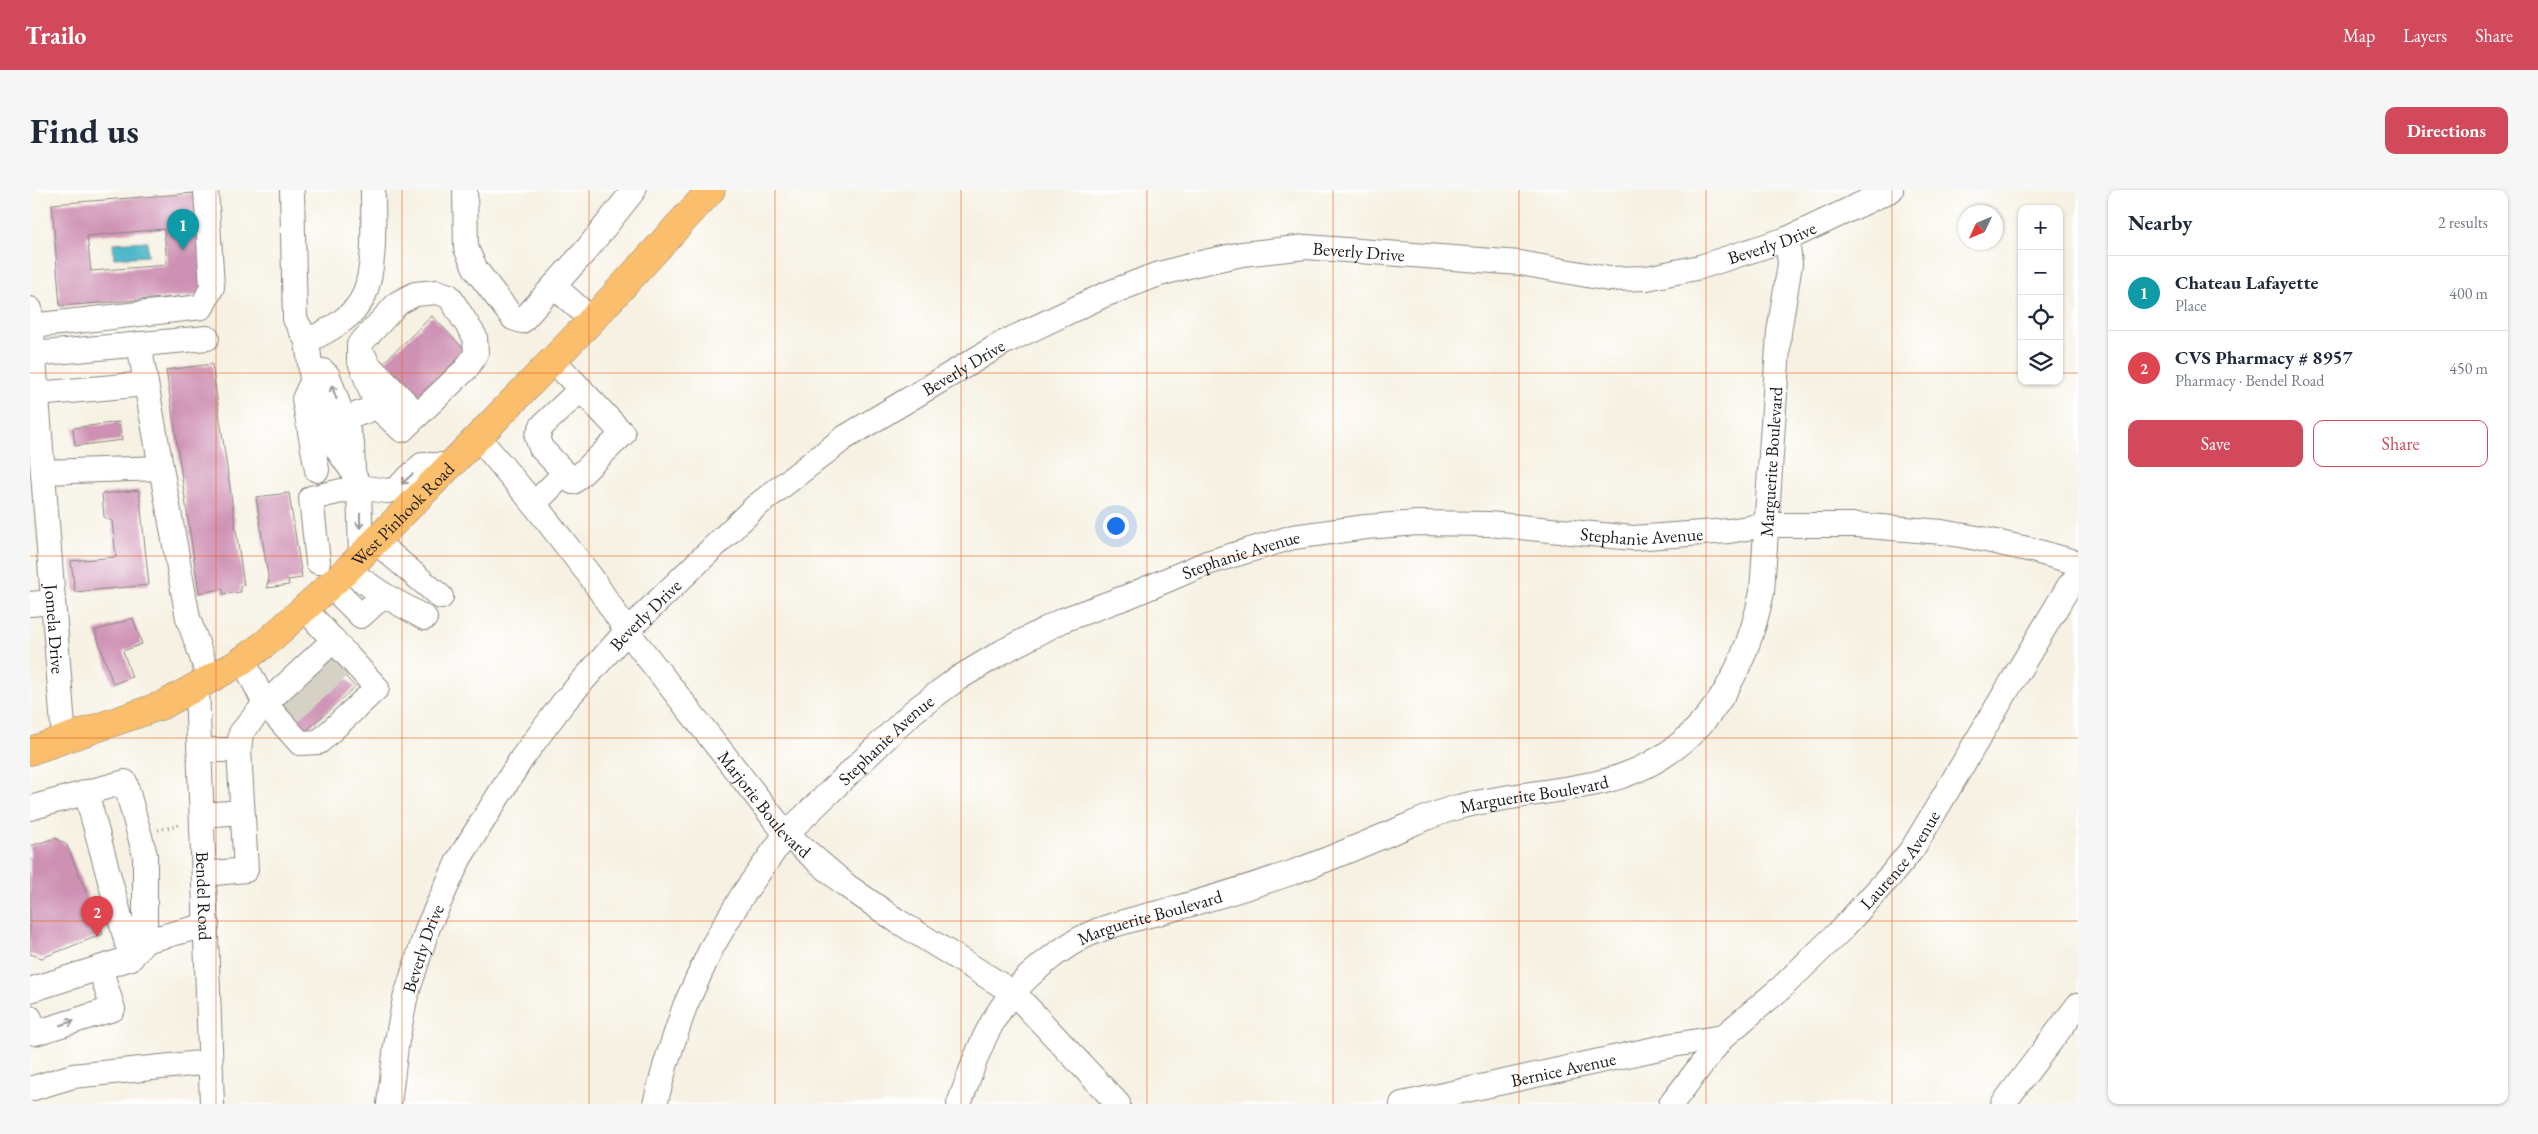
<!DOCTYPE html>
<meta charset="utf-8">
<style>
body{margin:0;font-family:"EB Garamond",serif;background:#f6f6f7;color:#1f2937}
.controls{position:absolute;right:15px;top:15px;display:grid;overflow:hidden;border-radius:10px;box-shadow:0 1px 4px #0004}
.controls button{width:45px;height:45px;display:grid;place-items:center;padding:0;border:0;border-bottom:1px solid #e0e1e3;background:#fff;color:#1f2937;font:25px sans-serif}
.compass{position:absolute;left:1928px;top:15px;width:45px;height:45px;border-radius:50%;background:#fff;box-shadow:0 1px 4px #0004;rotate:226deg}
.you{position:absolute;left:1085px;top:335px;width:18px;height:18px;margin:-12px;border:4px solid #fff;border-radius:50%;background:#1a73e8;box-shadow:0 0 0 8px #1a73e833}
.badge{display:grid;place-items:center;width:32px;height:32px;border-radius:50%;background:#d1495b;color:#fff;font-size:16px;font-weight:700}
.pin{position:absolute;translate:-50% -41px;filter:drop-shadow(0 1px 2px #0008)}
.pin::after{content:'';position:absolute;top:26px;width:18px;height:15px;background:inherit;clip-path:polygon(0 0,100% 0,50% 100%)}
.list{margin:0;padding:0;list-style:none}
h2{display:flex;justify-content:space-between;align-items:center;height:65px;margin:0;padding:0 20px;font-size:21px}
h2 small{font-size:16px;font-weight:400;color:#747a83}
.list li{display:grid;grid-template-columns:32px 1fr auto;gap:15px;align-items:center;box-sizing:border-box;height:75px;padding:0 20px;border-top:1px solid #e0e1e3}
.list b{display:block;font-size:19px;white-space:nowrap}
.list p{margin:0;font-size:16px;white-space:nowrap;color:#747a83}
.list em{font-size:16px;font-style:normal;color:#747a83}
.actions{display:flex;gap:10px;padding:15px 20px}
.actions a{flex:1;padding:11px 0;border:1px solid #d1495b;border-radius:10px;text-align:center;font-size:18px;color:#d1495b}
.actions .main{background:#d1495b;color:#fff}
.icon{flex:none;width:28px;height:28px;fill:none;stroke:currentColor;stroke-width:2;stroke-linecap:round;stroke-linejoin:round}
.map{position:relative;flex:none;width:2048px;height:914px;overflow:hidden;border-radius:10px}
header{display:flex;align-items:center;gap:30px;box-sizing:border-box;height:70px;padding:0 25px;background:#d1495b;color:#fff}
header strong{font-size:24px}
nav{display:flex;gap:28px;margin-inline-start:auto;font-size:18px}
.intro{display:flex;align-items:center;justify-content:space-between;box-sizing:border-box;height:120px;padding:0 30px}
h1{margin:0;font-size:35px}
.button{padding:12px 22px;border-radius:10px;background:#d1495b;color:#fff;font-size:18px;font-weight:700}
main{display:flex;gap:30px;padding:0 30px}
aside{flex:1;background:#fff;border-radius:10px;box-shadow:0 1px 4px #0004}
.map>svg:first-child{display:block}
.water{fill:#4db8ca;stroke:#346a73}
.building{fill:#ce90b3;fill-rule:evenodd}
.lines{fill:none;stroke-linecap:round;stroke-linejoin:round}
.minor-tunnel{stroke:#d5d1c4;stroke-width:24;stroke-dasharray:24 12;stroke-linecap:butt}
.minor-casing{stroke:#89867f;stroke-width:26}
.major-casing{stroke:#89867f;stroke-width:29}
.path{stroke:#89867f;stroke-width:3;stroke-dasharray:1 4;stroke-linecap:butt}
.minor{stroke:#fff;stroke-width:24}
.major{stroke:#fabe6d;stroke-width:28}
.oneway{stroke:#999}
.grid{fill:none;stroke:#e8590c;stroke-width:1;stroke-opacity:0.55}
.labels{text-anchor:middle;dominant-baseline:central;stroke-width:4.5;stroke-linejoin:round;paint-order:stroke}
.street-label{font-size:18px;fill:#1c1c1c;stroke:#fff}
</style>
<header>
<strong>Trailo</strong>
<nav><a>Map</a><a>Layers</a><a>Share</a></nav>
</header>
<div class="intro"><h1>Find us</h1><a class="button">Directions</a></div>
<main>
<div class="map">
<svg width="2048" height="914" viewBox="0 0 2048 914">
<rect width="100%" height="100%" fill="#fff"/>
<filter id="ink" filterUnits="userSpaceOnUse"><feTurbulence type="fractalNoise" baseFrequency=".02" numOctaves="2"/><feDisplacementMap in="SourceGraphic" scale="10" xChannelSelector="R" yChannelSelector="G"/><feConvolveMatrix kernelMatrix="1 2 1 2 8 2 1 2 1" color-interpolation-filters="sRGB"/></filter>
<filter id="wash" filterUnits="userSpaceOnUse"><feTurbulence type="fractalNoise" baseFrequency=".0096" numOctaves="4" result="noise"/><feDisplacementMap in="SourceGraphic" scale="20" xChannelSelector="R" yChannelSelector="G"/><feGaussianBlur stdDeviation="1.12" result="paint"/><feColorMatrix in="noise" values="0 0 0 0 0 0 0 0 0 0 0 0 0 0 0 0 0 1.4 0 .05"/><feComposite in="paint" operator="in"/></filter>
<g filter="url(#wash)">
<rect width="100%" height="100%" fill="#f6f1e2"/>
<polygon class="water" points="117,51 118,66 84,68 83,53"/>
<g id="blocks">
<g class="building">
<path d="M165 3 173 105 30 116 22 14ZM134 39 137 75 61 81 57 46Z"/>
<polygon points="402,126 436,161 383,212 349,177"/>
<polygon points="182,174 214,395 210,396 211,402 193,404 193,399 169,403 136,180"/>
<polygon points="89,232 92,250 45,256 43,238"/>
<polygon points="109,300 119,395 45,402 41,371 86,367 82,331 74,327 72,304"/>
<polygon points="259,303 272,388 258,390 259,395 237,398 237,393 239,393 226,307"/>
<polygon points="103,428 112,454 93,461 102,487 83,494 65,441"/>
<polygon points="300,469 325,497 271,545 247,519"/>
<polygon points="25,648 37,655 73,744 12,768 0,764 0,656"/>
</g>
</g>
</g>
<g filter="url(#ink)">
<use href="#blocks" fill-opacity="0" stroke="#89867f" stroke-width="1"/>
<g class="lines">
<g class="minor-tunnel">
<polyline points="294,475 319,503"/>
<polyline points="278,490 302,518"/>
<polyline points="261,506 285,533"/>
</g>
<defs>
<g id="minor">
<polyline points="262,0 265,129 277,151 282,189 307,259 323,282 329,297 331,365"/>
<polyline points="435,0 436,58 446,80 483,128 492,131 558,58 604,0"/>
<polyline points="524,96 562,130"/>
<path id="s1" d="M0 119 34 549"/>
<polyline points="1,136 172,117 182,97 176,0"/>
<path d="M277 151C298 141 325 127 334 105 346 76 343 31 343 0"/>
<polyline points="109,154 158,428 180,490"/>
<polyline points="3,164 177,148"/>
<polyline points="335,168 339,176 388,225"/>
<polyline points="293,181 298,186 322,253 323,282"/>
<polyline points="280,196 274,209 287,280"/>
<polyline points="7,204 116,194"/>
<polyline points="314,229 347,217 329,169 329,155 368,113 385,104 407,102 419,106 445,147 446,164 436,179 372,240 347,217"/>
<path id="s2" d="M448 247 504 314 561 387 597 441 756 644 817 696 866 730 984 803 1088 914"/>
<polyline points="13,282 131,278"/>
<polyline points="535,283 511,258 507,247 512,236 551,199"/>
<polyline points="504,314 535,283 543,292 593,244 523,170"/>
<polyline points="345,351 411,407"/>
<polyline points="288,372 281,308 329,297 357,301 366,299 392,275 420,275"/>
<polyline points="317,380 354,405 395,428"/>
<polyline points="300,395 331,426 354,405"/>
<polyline points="0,414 23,412"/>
<polyline points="213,470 235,514 270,553 289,552 347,498 275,419"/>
<path id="s3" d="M167 497 182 914"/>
<polyline points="170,560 209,560"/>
<polyline points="56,602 101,768"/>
<polyline points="0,618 95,592 115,665 115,751"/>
<polyline points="172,625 212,622"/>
<polyline points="174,684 216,680 209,560 211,543 235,514 304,450"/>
<polyline points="0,800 101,768 115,751 177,735"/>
<polyline points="0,828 5,843 83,819 70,778"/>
<polyline points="0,899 43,886 180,872"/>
<path id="s4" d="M359 914 366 856 375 809 398 737 429 669 492 568 533 513 597 441 725 317 814 248 973 153 1074 105 1126 85 1166 74 1212 64 1276 57 1490 73 1579 89 1617 88 1670 77 1757 49 1861 0"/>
<path id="s5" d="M625 914 636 873 655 816 682 757 712 706 756 644 884 521 927 489 972 462 1033 430 1099 406 1177 373 1263 347 1336 337 1388 333 1459 334 1603 348 1699 341 1735 335H1826L1912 342 1947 348 2002 360 2048 373"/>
<path id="s6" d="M929 914C941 882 951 848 970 820 988 791 1032 755 1064 742 1089 732 1117 726 1143 719 1183 708 1222 696 1261 683 1298 670 1334 654 1370 639 1389 631 1408 622 1428 617 1478 604 1530 603 1579 590 1670 565 1714 489 1732 402L1749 142 1760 74 1757 49"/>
<path id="s7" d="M1372 914 1643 855 1693 847"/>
<path id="s8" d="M1641 914 1693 847 1751 798 1811 740 1862 684 1883 658 2039 396 2048 385"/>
<polyline points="1973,914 2048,815"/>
</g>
<g id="major">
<path id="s9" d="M0 561 133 515 207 474 236 453 317 380 448 247 558 134 681 0"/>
</g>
</defs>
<use href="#minor" class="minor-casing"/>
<use href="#major" class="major-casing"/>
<polyline class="path" points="128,640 149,635"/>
<use href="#minor" class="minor"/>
<use href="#major" class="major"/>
</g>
<defs><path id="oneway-shaft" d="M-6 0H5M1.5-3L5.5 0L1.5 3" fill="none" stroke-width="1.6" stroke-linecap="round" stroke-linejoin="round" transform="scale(1.25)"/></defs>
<g class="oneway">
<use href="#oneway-shaft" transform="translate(304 202) rotate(-110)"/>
<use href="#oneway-shaft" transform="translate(377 289) rotate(138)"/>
<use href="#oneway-shaft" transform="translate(330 331) rotate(90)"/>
<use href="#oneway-shaft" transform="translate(37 833) rotate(-17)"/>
</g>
</g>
<path class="grid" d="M186 0V914M372 0V914M559 0V914M745 0V914M931 0V914M1117 0V914M1303 0V914M1489 0V914M1676 0V914M1862 0V914M0 183H1992M2029 183H2048M0 366H2048M0 548H2048M0 731H2048"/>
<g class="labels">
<g class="street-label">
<text stroke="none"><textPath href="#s4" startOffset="1810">Beverly Drive</textPath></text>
<text stroke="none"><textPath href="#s4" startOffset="1390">Beverly Drive</textPath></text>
<text stroke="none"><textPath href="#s4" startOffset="970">Beverly Drive</textPath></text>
<text stroke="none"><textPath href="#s6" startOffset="1152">Marguerite Boulevard</textPath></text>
<text stroke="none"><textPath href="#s9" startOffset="449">West Pinhook Road</textPath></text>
<text stroke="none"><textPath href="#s5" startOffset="1250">Stephanie Avenue</textPath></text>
<text stroke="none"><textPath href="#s5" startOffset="845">Stephanie Avenue</textPath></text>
<text stroke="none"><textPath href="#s4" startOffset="565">Beverly Drive</textPath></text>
<text stroke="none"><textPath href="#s1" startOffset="321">Jomela Drive</textPath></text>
<text stroke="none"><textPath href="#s5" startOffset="440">Stephanie Avenue</textPath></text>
<text stroke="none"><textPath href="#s6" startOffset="689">Marguerite Boulevard</textPath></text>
<text stroke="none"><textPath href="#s2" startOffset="466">Marjorie Boulevard</textPath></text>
<text stroke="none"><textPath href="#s8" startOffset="336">Laurence Avenue</textPath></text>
<text stroke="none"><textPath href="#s3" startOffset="209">Bendel Road</textPath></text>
<text stroke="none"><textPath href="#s6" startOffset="284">Marguerite Boulevard</textPath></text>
<text stroke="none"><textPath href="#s4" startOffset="160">Beverly Drive</textPath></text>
<text stroke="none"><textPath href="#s7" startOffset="165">Bernice Avenue</textPath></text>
</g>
</g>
</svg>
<div class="controls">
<button>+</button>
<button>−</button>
<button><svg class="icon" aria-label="locate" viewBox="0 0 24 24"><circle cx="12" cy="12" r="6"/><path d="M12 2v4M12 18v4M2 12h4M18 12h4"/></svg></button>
<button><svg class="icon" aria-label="layers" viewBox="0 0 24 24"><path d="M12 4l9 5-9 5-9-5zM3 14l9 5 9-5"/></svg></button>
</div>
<svg class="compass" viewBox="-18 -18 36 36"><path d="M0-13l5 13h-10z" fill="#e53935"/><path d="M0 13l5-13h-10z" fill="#747a83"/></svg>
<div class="you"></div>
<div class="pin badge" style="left:153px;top:60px;background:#0f9aa8">1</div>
<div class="pin badge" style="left:67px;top:747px;background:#e0444e">2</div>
</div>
<aside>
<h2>Nearby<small>2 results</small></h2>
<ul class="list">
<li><span class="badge" style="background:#0f9aa8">1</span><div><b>Chateau Lafayette</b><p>Place</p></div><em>400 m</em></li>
<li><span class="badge" style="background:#e0444e">2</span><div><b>CVS Pharmacy # 8957</b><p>Pharmacy · Bendel Road</p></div><em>450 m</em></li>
</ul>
<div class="actions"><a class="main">Save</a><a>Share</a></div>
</aside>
</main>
